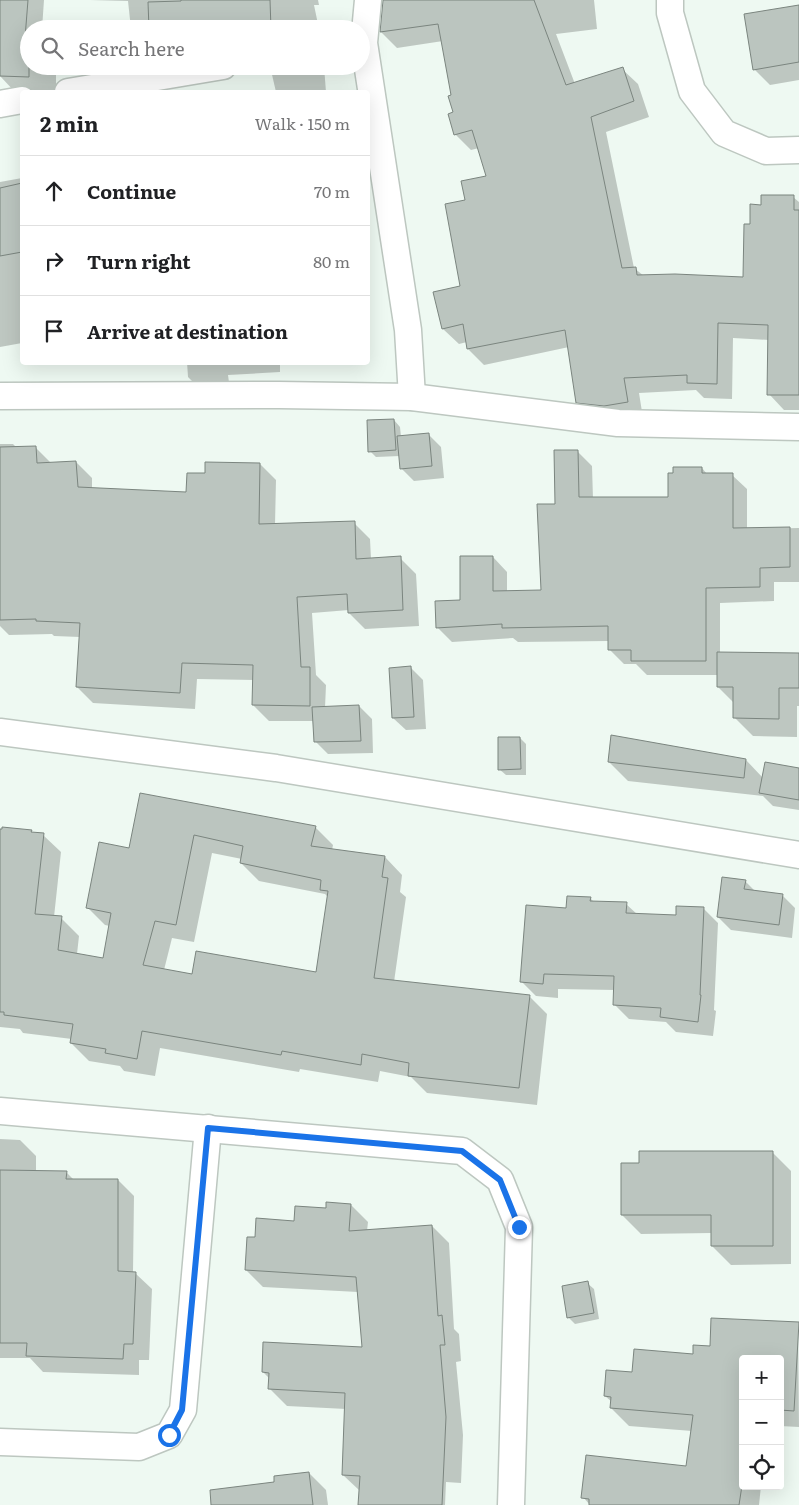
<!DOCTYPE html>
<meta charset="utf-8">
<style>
body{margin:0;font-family:Literata,serif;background:#f6f6f6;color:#202124}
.controls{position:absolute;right:15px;bottom:15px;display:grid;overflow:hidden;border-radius:5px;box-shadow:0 5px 20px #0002}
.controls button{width:45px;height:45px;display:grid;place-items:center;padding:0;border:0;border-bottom:1px solid #e0e0e0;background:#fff;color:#202124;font:25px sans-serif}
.stop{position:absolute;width:15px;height:15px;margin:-11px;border:4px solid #1a73e8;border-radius:50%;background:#fff}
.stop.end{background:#1a73e8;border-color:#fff;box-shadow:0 1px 5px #0008}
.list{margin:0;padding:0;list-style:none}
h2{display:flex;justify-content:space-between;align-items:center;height:65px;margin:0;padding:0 20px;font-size:21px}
h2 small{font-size:16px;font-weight:400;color:#757577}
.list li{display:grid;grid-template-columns:32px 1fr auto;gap:15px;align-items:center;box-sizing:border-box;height:70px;padding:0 20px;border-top:1px solid #e0e0e0}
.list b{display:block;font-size:19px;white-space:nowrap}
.list em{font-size:16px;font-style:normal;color:#757577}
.icon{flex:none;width:28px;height:28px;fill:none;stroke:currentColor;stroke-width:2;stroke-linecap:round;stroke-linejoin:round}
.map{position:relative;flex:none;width:799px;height:1505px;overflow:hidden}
.search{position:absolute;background:#fff;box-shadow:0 5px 20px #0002;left:20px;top:20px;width:350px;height:55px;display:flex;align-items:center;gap:12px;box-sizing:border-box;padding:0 18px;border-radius:28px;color:#757577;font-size:19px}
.panel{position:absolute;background:#fff;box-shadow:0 5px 20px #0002;left:20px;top:90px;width:350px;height:275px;border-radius:5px}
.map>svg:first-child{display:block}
.shadow{fill:#0003;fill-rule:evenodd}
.building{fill:#bbc5bf;stroke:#7b857f;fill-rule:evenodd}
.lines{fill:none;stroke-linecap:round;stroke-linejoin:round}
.street-casing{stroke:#bdc7c0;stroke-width:29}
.street{stroke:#fff;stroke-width:26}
.route{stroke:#1a73e8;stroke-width:6}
</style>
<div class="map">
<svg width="799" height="1505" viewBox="0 0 799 1505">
<rect width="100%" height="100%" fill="#eef9f2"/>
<g class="shadow">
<polygon points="0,0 44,0 42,29 29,29 29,66 56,66 56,92 15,92 0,76"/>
<polygon points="90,0 318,0 319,5 314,5 319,29 131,29 128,1"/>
<polygon points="384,0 594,0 597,29 556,34 575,84 622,69 638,84 649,117 606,132 634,268 644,276 744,278 751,225 762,206 793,197 799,202 799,410 784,410 769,394 769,340 733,338 732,399 704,398 696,390 639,393 643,418 593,418 577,402 569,347 484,365 468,349 467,342 459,344 443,329 462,286 466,201 487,177 479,148 471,150 456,135 453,96 443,41 397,48 381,32"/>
<polygon points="799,6 799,80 770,85 754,69"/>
<polygon points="270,66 324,66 326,92 276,92"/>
<polygon points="22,178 22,343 0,347 0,182"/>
<polygon points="187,362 280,362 280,372 228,375 230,390 204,393 188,377"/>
<polygon points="394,420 400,427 401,437 428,434 441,447 444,478 414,481 401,468 400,456 376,457 370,451"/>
<polygon points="0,444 13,444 17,448 35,447 52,464 76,462 92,478 92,489 188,493 206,475 260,464 276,480 275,525 354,523 370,539 371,559 400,558 416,574 419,626 365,629 349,613 349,610 312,613 316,675 326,685 325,708 359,706 372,719 373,753 328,754 315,741 314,721 269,721 253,705 254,680 197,679 195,709 93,703 77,687 80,637 54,636 52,634 9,635 0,626"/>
<polygon points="578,452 592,466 593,499 670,498 702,468 707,474 732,475 747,489 747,529 799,528 799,582 774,582 774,601 720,603 720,654 799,654 799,706 797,706 797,737 753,736 734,717 734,703 718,687 718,675 647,675 636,664 624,664 609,649 609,641 518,642 513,638 452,642 437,627 462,601 493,557 507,572 507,592 543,591 557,505"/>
<polygon points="410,667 423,680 426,729 406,730 393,718"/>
<polygon points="520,738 526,744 526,775 506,775 499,769"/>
<polygon points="746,760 763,778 799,769 799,810 773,806 763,796 628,781 609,762"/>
<path d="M141 794 315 827 333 845 332 850 385 857 402 875 400 892 406 897 394 982 529 996 547 1014 537 1105 427 1093 411 1077 380 1071 378 1082 300 1069 299 1072 160 1048 155 1076 124 1071 120 1066 89 1061 71 1043 72 1039 23 1033 20 1029 0 1027V830L31 831 33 834 43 835 61 852 54 917 61 918 79 936 77 954 104 959 110 926 105 925 87 907 130 850ZM212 853 242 859 241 863 259 881 325 894 328 897 317 974 193 976 164 970 172 938 194 942Z"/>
<polygon points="745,881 756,892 783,896 795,908 792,938 731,930 718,917"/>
<polygon points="590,898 595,903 626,904 638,915 677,917 703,908 718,923 714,1010 716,1011 713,1036 676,1032 666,1022 629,1019 614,1004 615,990 558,989 558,998 536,996 521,981 568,910"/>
<polygon points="0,1139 20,1140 36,1156 36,1172 66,1172 74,1180 118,1180 134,1196 133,1273 135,1273 152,1289 149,1360 139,1360 139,1375 43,1372 30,1358 0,1358"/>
<polygon points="772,1152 791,1171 791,1264 731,1265 712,1246 712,1233 641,1234 622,1215 640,1164"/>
<polygon points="351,1205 368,1222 367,1231 432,1226 449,1243 454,1329 459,1334 461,1361 456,1362 463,1435 461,1483 446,1482 445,1505 359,1505 360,1491 343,1475 346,1409 287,1406 270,1389 270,1379 263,1372 363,1349 358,1292 263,1287 246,1270 256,1239 327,1209"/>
<polygon points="587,1283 594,1289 599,1319 575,1324 568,1317"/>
<polygon points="798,1324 799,1427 780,1426 780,1359 743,1359 743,1486 761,1486 759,1505 590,1505 583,1497 687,1468 692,1431 629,1426 611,1408 612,1402 605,1396 633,1373 694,1355 711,1348"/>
<polygon points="309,1473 326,1490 328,1505 254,1505 276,1483"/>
</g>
<g class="building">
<polygon points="0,0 28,0 25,38 29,38 29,77 0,76"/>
<polygon points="181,0 270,0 271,29 149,29 148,2 181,1"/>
<polygon points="383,0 534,0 566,85 623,67 634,101 591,117 622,268 636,267 637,275 675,274 743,277 744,224 750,224 750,204 761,205 761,195 794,195 794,210 799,210 799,395 767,395 768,325 718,323 717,384 687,383 687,375 624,378 628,402 604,406 576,403 565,330 467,349 463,324 442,329 433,292 460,286 445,204 465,200 461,181 486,176 472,130 454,135 448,114 453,112 448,96 451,95 438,24 380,32"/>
<polygon points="799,5 799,62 753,70 744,14"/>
<polygon points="22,183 22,252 0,256 0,188"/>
<polygon points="394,419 396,450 368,452 367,420"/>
<polygon points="429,433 432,466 400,469 397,436"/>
<polygon points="36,446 37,463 76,461 78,487 186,492 187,473 205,473 205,462 260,463 259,524 355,521 356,559 401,556 403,610 348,613 347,594 297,597 301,667 310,667 310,706 252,705 253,665 182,663 180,693 76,687 80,623 36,621 36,619 0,620 0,447"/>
<polygon points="554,450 578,450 579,497 668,497 668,473 673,473 673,467 702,467 702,473 733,473 733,528 790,527 790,567 760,568 760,587 706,588 706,661 631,661 631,650 608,650 608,626 502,628 502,624 436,628 435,601 460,600 460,556 493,556 493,591 541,590 537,504 555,504"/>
<polygon points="717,652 799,653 799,688 779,688 779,719 733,718 733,687 717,687"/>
<polygon points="411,666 414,717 392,718 389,668"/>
<polygon points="359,705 361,741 314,742 312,707"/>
<polygon points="611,735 746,759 744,778 608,762"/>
<polygon points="498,737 520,737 521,769 498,770"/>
<polygon points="765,762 799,768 799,800 759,793"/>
<path d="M140 793 316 826 311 846 385 856 382 877 388 878 374 978 530 995 519 1088 408 1076 409 1063 362 1054 361 1065 282 1051 281 1055 142 1031 137 1059 105 1053 106 1049 70 1043 73 1024 4 1015V1012H0V829H2V827L32 830 31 832 44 833 35 914 62 916 58 950 103 958 111 913 86 908 99 842 129 848ZM194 835 243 846 240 863 321 880 320 890 328 891 316 972 196 951 192 974 143 965 155 921 176 925Z"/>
<polygon points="722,877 746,880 744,889 783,894 779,925 717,917"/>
<polygon points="567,896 591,897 590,901 627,902 626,913 676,915 676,906 704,907 700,995 701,995 698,1022 660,1017 661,1008 613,1005 614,976 544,974 543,984 520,982 526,905 566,908"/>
<polygon points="639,1151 773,1151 773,1246 711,1246 711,1215 621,1215 621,1163 639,1163"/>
<polygon points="0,1170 67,1171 66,1179 118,1179 118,1271 136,1272 133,1344 124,1344 123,1359 26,1356 27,1343 0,1343"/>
<polygon points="326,1202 351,1204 349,1231 432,1225 438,1316 442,1315 445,1345 440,1345 446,1417 442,1505 358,1505 360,1476 342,1475 345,1393 268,1389 269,1373 262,1372 263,1342 362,1347 356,1277 245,1270 247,1237 255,1237 256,1218 294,1221 295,1206 326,1208"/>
<polygon points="588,1281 594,1313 567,1318 562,1286"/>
<polygon points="711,1318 799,1322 794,1411 780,1410 780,1359 743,1359 743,1479 739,1505 589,1505 589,1499 581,1498 586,1455 686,1466 693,1415 610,1408 611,1397 604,1396 606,1370 632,1372 634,1349 693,1354 693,1345 710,1346"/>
<polygon points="309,1472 313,1505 211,1505 210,1490 274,1482 274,1476"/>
</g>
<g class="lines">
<defs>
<g id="street">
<polyline points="368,0 364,43 408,330 412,397"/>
<polyline points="670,0 670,13 692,91 724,133 766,151 799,150"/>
<polyline points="68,92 223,66"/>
<polyline points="0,104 22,100"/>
<polyline points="0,396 279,395 412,397 618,423 799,427"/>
<polyline points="0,732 276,768 799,855"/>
<polyline points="0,1111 462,1151 500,1180 519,1227 511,1505"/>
<polyline points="0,1442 139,1447 169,1435 183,1410 208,1128"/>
</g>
</defs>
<use href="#street" class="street-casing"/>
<use href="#street" class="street"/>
</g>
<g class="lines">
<polyline class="route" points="169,1435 182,1410 208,1128 462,1151 500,1180 519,1227"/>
</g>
</svg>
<div class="controls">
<button>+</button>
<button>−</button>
<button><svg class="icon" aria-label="locate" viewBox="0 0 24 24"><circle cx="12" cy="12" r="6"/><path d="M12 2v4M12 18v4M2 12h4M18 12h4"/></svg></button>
</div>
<div class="stop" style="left:169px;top:1435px"></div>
<div class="stop end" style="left:519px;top:1227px"></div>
<div class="search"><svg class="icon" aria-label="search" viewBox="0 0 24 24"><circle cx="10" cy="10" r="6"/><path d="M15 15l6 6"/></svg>Search here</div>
<section class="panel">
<h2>2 min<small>Walk · 150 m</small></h2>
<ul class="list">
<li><svg class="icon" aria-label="ahead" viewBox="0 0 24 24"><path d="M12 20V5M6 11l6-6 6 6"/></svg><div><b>Continue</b></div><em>70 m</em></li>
<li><svg class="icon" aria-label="right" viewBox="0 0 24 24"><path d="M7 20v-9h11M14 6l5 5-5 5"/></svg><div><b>Turn right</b></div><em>80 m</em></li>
<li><svg class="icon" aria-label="arrive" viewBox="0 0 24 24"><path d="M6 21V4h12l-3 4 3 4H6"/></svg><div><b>Arrive at destination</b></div></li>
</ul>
</section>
</div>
